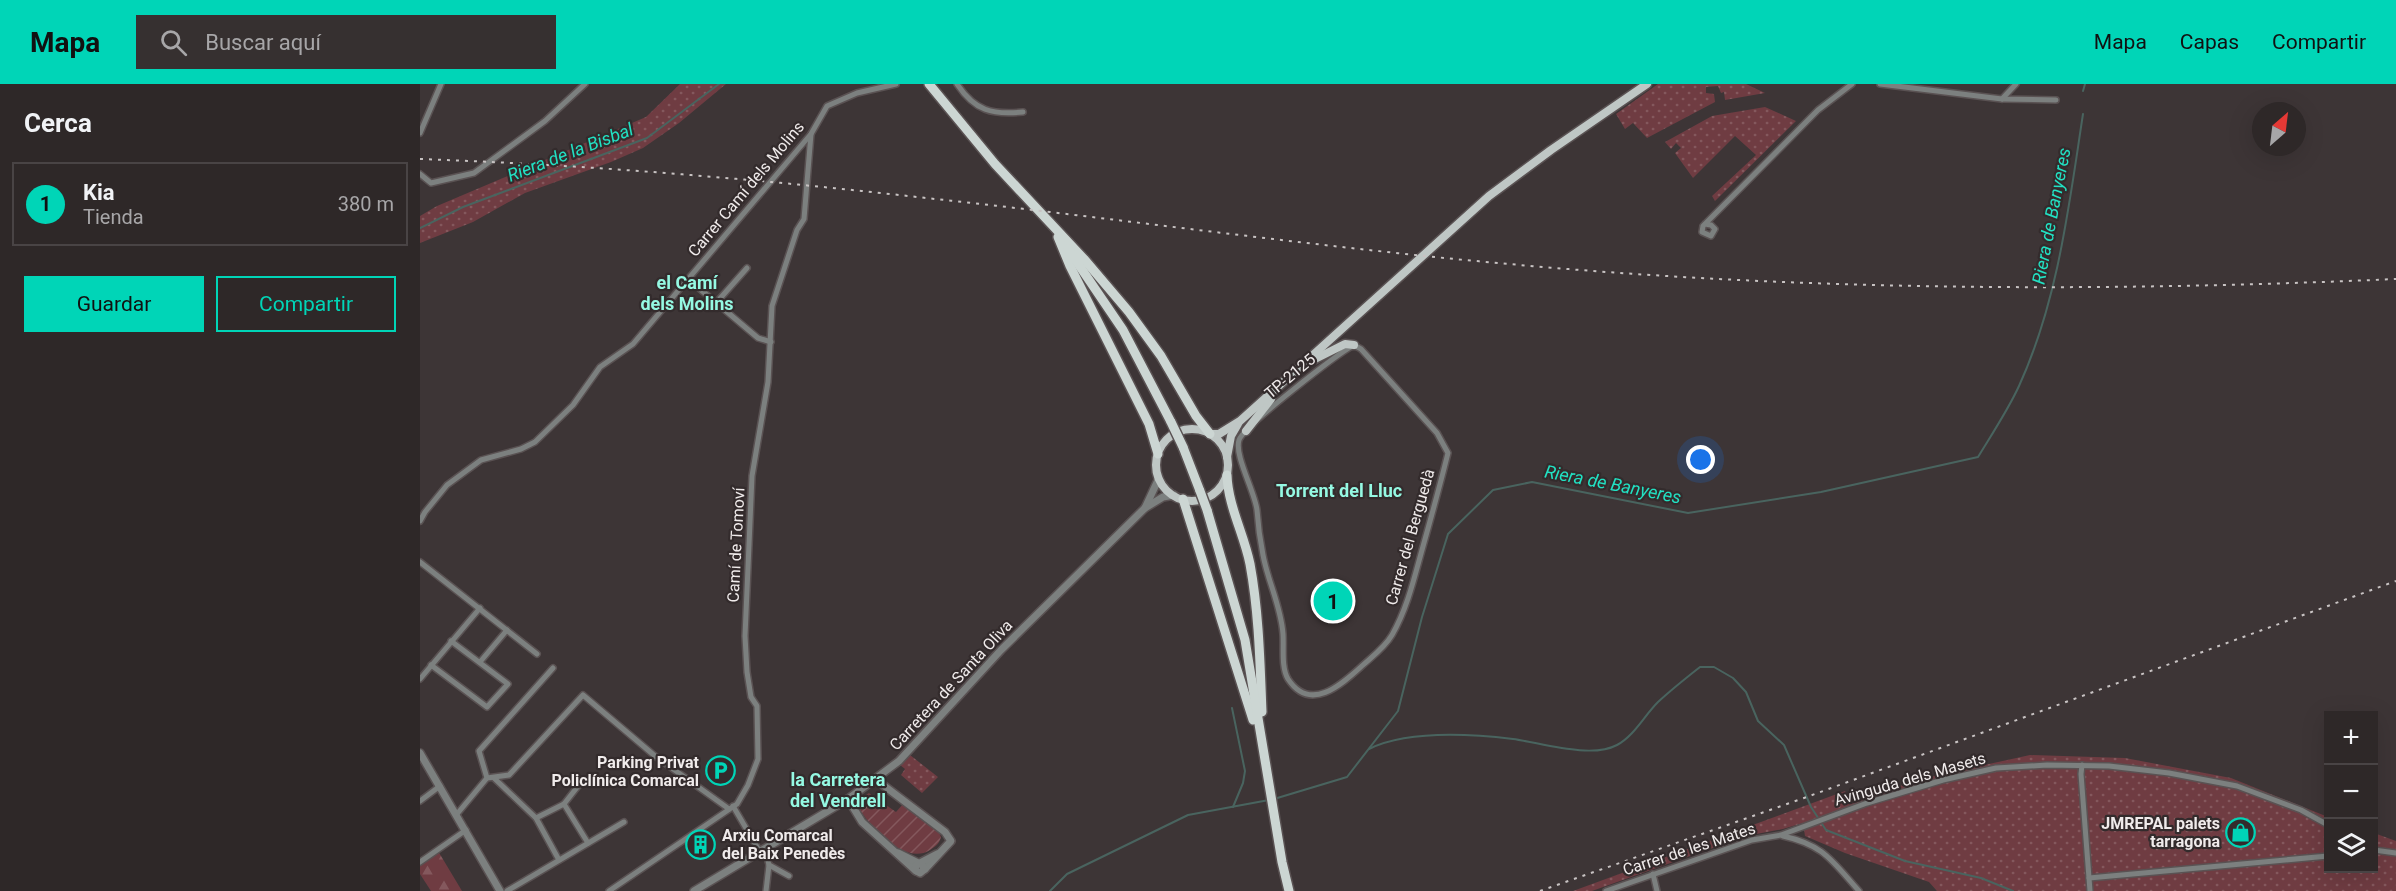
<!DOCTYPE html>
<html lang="es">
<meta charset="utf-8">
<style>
body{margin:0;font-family:Roboto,sans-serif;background:#363030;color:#f1f3f6}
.controls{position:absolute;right:18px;bottom:18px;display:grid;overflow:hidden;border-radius:0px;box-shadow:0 6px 24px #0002}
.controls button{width:54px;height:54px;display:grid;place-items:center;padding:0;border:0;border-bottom:2px solid #494445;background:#2e2828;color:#f1f3f6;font:30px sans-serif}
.compass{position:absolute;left:1832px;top:18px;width:54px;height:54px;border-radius:50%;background:#2e2828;box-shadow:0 6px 24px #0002;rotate:28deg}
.you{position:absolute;left:1281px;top:376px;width:21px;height:21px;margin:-15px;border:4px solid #fff;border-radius:50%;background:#1a73e8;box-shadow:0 0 0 9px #1a73e833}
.badge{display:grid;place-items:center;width:39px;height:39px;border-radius:50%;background:#00d5b7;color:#111;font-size:20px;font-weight:700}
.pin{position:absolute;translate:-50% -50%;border:3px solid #fff;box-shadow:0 2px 6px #0006}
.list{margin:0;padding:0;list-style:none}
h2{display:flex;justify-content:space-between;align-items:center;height:78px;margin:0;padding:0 24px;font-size:26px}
h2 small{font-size:20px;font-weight:400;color:#a7a6a8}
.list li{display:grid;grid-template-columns:39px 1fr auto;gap:18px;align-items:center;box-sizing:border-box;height:84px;margin:0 12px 12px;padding:0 12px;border:2px solid #494445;border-radius:0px}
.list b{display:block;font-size:22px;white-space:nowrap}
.list p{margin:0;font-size:20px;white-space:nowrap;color:#a7a6a8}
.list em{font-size:20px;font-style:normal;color:#a7a6a8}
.actions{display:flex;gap:12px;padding:18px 24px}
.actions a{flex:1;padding:14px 0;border:2px solid #00d5b7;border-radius:0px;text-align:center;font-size:21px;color:#00d5b7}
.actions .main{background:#00d5b7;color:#111}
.icon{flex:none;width:33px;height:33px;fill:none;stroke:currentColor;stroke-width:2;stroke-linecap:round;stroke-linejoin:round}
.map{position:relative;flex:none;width:1976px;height:807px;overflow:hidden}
header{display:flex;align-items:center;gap:36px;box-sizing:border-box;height:84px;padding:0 30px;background:#00d5b7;color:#111}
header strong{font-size:28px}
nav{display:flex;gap:33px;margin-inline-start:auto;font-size:21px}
.search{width:420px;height:54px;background:#363030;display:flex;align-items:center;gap:15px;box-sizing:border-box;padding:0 21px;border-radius:0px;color:#a7a6a8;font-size:22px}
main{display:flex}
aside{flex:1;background:#2e2828}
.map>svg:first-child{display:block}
.grass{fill:url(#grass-dots)}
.forest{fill:url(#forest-firs)}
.garden{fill:url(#garden-furrows)}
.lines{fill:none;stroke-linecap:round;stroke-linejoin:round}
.stream{stroke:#49645f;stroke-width:2}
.minor-casing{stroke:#5a5253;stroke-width:8}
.tertiary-casing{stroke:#5a5253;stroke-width:10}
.primary-casing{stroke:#5a5253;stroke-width:11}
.trunk-casing{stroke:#5a5253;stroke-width:12}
.minor{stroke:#7c807f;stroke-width:5}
.tertiary{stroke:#7c807f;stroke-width:7}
.primary{stroke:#bfc7c5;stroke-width:8}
.trunk{stroke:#ccd6d3;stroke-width:9}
.rail{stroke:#c8c3c3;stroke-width:2;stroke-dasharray:3 6;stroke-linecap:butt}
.trunk-bridge-casing{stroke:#5a5253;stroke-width:12;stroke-linecap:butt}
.trunk-bridge{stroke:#ccd6d3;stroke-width:9}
.labels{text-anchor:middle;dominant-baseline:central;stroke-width:4.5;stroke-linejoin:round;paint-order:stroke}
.street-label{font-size:16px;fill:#f0ebeb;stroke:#332b2c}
.poi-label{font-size:16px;font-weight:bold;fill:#f0ebeb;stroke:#332b2c;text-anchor:end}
.water-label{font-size:18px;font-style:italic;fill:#22e1c3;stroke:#332b2c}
.neighbourhood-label{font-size:18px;font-weight:bold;fill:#95f9e3;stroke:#332b2c}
</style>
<header>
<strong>Mapa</strong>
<div class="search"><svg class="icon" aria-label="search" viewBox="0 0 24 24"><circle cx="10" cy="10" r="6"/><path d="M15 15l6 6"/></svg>Buscar aquí</div>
<nav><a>Mapa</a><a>Capas</a><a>Compartir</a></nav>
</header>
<main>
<aside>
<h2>Cerca<small></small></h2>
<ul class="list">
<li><span class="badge">1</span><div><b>Kia</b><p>Tienda</p></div><em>380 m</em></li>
</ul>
<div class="actions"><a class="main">Guardar</a><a>Compartir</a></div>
</aside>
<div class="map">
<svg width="1976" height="807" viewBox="0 0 1976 807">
<defs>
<pattern id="grass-dots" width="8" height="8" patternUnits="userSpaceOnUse" patternTransform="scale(1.5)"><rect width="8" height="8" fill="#6f3c42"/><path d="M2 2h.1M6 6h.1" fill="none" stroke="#84585d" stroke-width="1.8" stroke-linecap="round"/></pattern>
<pattern id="forest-firs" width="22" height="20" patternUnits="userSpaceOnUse" patternTransform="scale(1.5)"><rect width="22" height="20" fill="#6f3c42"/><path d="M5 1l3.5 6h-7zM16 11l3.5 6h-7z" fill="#84585d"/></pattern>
<pattern id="garden-furrows" width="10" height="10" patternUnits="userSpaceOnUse" patternTransform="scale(1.5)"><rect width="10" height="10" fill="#6f3c42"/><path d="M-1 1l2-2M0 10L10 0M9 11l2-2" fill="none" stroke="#84585d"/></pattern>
</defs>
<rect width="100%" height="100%" fill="#3d3536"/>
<g class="grass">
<polygon points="260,0 306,0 259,39 223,64 191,78 105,109 53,138 0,159 0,132 17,122 226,33"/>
<polygon points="1238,0 1326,0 1345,9 1305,16 1304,8 1301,9 1298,2 1286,3 1286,9 1294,10 1295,18 1227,54 1213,39 1205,45 1196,30"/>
<polygon points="1345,23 1376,37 1295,117 1292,112 1336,71 1315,52 1273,94 1255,69 1261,64 1256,59 1251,65 1245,58 1292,32"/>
<polygon points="490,671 518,693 502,709 481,691 485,685 480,681"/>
<polygon points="1610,671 1705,674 1811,694 1908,733 1908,784 1954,784 1954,749 1976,757 1976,807 1517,807 1509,798 1425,769 1385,752 1383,739 1363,745 1326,752 1172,807 1153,807 1425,707 1431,720 1496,696"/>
</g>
<polygon class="forest" points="18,767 42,807 11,807 0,790 0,781"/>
<path class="garden" d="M449 709 464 722 466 721 476 728 483 720 518 746 521 753C519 760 516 762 510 766 484 783 446 739 435 718Z"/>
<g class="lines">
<g class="stream">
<polyline points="1663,7 1665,0"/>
<polyline points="0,144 43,123 227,54 299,0"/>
<polyline points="812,624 825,687 823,699 813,723"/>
<path d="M949 665C988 646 1051 650 1093 655 1122 659 1171 675 1197 661 1214 652 1224 632 1238 618 1251 606 1266 594 1280 583H1294L1313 594 1326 608 1338 637 1364 661 1391 723 1406 746 1485 777 1561 794 1593 807"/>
<path d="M854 715 927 693 978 627 1002 533 1028 450 1073 406 1112 398 1268 429 1401 408 1558 373C1572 350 1588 326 1599 302 1638 217 1649 121 1663 30"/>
<polyline points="630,807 647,790 768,731 849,716"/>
</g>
<defs>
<g id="minor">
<path d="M537 0C555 27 572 31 603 28"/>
<polyline points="1460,0 1582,15 1636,16"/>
<polyline points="1582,15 1596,0"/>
<polyline points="0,49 21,0"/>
<polyline points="0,90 11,99 54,89 125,37 165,0"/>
<polyline points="1285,140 1291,141 1295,145 1291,152 1282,148 1283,142 1398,26 1432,0"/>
<polyline points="268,195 338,254 351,258"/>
<polyline points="296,219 327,184"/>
<path d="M934 261 941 265 1017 349 1028 369C1020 401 1011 434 1002 466 994 495 987 525 972 551 965 563 953 572 943 581 923 599 891 630 868 595 861 583 864 564 863 550 861 522 848 498 843 471 840 456 838 441 837 426 835 408 814 371 819 356 824 342 917 270 934 261Z"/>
<polyline points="0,437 5,428 27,401 61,376 101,365 115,358 153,321 180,283 213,260 391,50 407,22 437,9 476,0"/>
<polyline points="0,478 117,570"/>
<polyline points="60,578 87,546"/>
<polyline points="11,581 67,623 88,600 31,557"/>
<polyline points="0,595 60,524"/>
<polyline points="1662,681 1661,690 1670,807"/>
<polyline points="67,694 59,667 133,584"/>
<polyline points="74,694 116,734 139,776"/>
<polyline points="0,717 20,702"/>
<polyline points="144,720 168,759"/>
<polyline points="313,722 340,768"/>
<polyline points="37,730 67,694 89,691 163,611 235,672 309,725"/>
<polyline points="116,734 144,720 162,697"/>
<path d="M1363 752C1404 761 1412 777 1439 807"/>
<polyline points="345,765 349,781 369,792"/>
<polyline points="1954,766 1976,769"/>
<polyline points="0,778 46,746"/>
<polyline points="1233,790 1237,807"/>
<polyline points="1669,794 1908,772"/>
<polyline points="87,807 204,738"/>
<polyline points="189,807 317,720 328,701 338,675 337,622 331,613 327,588 325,552 332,392 348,298 352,222 377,146 384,135 391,50"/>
<polyline points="346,807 349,781"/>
<polyline points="1186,807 1332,756 1361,751 1447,719 1523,696 1576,684 1627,681 1689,682 1749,689 1817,702 1881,726 1908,741"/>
</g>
<g id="tertiary">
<polyline points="725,424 739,394"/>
<polyline points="0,669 80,807"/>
<polyline points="463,701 525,748 531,757 505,785"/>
<polyline points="428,715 442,738 496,787"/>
<polyline points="478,769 498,779"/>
<polyline points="500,779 505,785 500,789 495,786 496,781 517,770"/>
<polyline points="274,807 428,715 479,677 581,566 725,424 743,413 754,411"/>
</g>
<g id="primary">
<polyline points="893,276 925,260 934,261"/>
<circle cx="772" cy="381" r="36"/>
<polyline points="826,347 851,315"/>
<polyline points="790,350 799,350 820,337 1069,112 1131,66 1227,0"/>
<polyline points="807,373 811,352 818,340"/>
</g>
<g id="trunk">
<polyline points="509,0 575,80 664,175 709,228 741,272 776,332 790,350"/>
<polyline points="638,153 650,182 729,340 738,370"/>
<polyline points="648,165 703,246 751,338"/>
<polyline points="763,363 780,407"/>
<path d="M807 391C808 422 824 450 830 480 839 529 840 579 842 628"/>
<polyline points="763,415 833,636"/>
<polyline points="787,426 825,556 862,778 869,807"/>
</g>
</defs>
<use href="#minor" class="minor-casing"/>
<use href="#tertiary" class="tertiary-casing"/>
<use href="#primary" class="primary-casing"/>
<use href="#trunk" class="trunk-casing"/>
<use href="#minor" class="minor"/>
<use href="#tertiary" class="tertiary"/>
<use href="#primary" class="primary"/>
<use href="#trunk" class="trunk"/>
<g class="rail">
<path d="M0 75C169 81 338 95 506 114 704 135 902 164 1100 181 1392 207 1684 208 1976 195"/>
<polyline points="1120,807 1384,714 1976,497"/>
</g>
<defs>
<g id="trunk-bridge">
<polyline points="751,338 763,363"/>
<polyline points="780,407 787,426"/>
</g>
</defs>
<use href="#trunk-bridge" class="trunk-bridge-casing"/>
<use href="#trunk-bridge" class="trunk-bridge"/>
</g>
<defs>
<symbol id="parking-ring" viewBox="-11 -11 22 22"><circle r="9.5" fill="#332b2c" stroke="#00d5b7" stroke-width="1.5"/><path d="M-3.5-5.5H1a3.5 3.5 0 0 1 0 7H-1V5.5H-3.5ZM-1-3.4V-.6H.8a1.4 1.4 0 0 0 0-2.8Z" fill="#00d5b7"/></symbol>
<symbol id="shop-ring" viewBox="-11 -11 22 22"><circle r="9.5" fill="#332b2c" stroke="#00d5b7" stroke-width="1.5"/><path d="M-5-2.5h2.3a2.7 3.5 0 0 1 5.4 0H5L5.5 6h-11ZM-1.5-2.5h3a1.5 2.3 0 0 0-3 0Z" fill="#00d5b7"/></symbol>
<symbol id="building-ring" viewBox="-11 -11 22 22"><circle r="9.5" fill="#332b2c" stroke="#00d5b7" stroke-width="1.5"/><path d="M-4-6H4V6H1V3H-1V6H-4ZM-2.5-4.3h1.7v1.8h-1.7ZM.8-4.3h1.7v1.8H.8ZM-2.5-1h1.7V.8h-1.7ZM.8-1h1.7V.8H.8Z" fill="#00d5b7"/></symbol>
</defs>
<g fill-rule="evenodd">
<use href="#parking-ring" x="284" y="670" width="33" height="33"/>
<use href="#shop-ring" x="1804" y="732" width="33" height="33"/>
<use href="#building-ring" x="264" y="744" width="33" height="33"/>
</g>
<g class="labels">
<g class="street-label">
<text transform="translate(326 105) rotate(-50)">Carrer Camí dels Molins</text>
<text transform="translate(870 292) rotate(-40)">TP-2125</text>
<text transform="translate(990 453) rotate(-74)">Carrer del Berguedà</text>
<text transform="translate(316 461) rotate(-87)">Camí de Tomoví</text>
<text transform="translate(531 601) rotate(-47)">Carretera de Santa Oliva</text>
<text transform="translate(1490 695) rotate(-16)">Avinguda dels Masets</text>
<text transform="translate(1269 765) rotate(-18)">Carrer de les Mates</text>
</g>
<g class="poi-label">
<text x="279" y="678">Parking Privat<tspan x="279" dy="18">Policlínica Comarcal</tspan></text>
<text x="1800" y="739">JMREPAL palets<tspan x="1800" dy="18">tarragona</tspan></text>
<text x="302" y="751" text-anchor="start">Arxiu Comarcal<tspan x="302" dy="18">del Baix Penedès</tspan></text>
</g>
<g class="water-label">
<text transform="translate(150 68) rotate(-21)">Riera de la Bisbal</text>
<text transform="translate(1631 132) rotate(-79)">Riera de Banyeres</text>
<text transform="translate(1193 400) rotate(11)">Riera de Banyeres</text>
</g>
<g class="neighbourhood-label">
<text x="267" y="198">el Camí<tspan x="267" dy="21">dels Molins</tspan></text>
<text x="919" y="406">Torrent del Lluc</text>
<text x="418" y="695">la Carretera<tspan x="418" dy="21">del Vendrell</tspan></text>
</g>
</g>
</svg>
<div class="controls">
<button>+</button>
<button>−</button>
<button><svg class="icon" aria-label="layers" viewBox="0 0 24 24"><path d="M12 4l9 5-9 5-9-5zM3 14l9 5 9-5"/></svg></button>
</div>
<svg class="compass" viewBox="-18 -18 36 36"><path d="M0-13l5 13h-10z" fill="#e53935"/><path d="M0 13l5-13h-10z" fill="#a7a6a8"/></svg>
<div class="you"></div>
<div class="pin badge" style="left:913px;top:517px">1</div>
</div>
</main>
